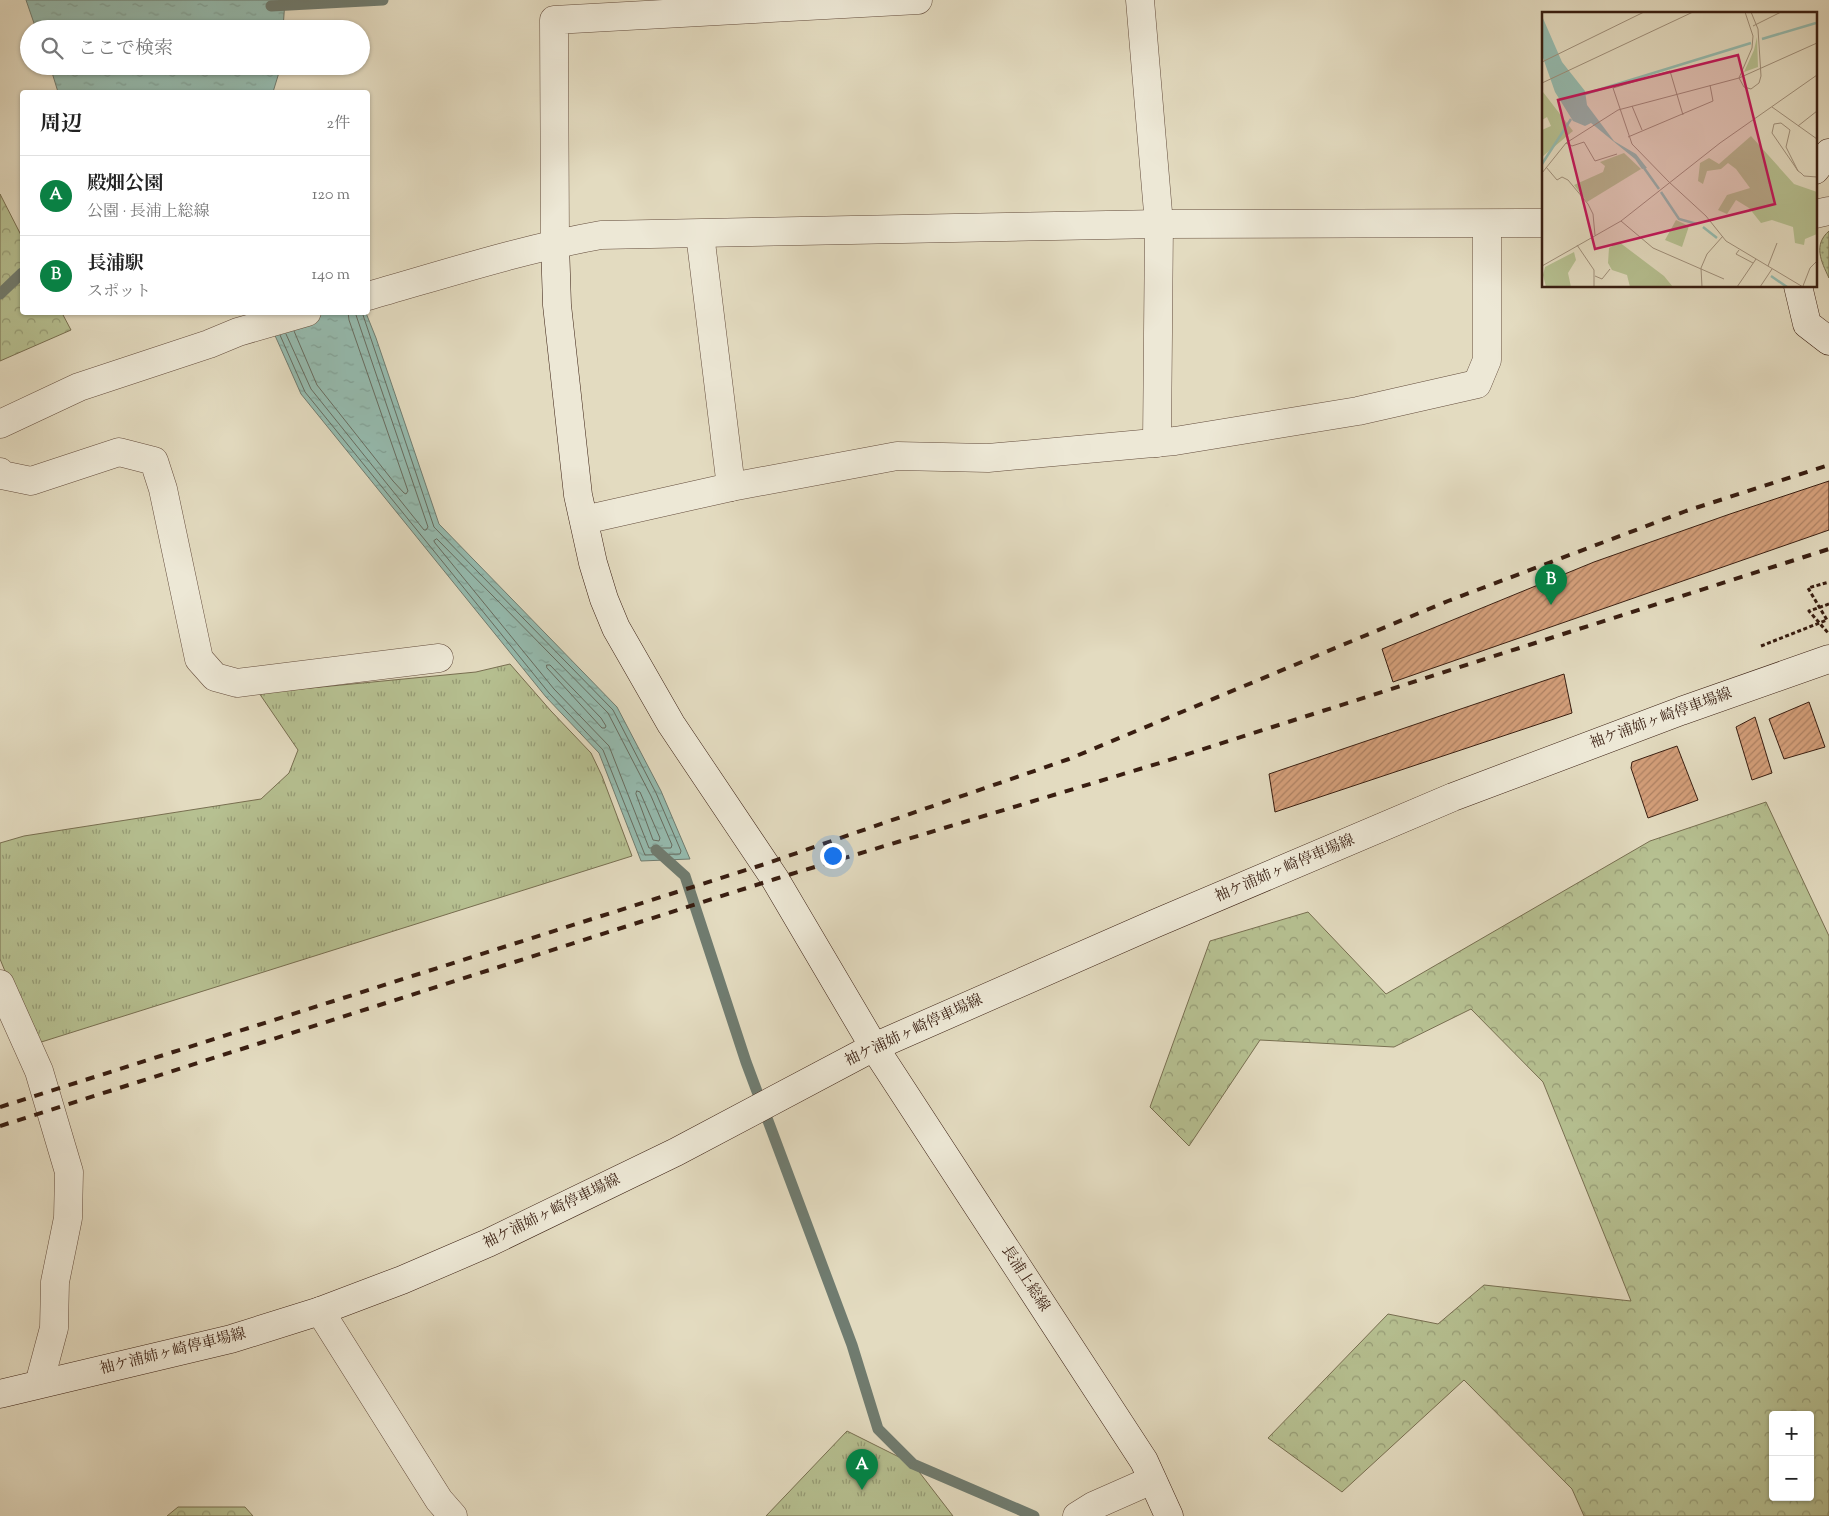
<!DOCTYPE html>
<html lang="ja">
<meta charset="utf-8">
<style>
body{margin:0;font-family:"Sorts Mill Goudy","Noto Serif JP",serif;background:#f2f2f2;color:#222}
.controls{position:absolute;right:15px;bottom:15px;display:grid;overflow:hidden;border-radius:5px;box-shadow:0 1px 4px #0004}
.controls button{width:45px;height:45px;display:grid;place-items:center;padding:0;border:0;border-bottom:1px solid #e0e0e0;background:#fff;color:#222;font:25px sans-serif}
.you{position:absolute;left:832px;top:855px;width:18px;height:18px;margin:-12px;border:4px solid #fff;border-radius:50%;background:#1a73e8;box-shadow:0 0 0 8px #1a73e833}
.badge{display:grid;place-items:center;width:32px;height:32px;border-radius:50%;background:#0b8043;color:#fff;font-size:16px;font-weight:700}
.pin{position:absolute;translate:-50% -41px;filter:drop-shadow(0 1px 2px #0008)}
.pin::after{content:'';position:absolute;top:26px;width:18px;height:15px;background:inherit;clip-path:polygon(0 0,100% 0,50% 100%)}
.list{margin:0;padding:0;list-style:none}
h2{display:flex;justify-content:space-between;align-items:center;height:65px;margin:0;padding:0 20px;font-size:21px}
h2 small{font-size:16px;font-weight:400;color:#767676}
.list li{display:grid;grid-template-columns:32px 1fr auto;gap:15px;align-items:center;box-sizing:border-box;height:80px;padding:0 20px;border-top:1px solid #e0e0e0}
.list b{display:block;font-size:19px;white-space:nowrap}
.list p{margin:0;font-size:16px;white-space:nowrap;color:#767676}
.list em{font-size:16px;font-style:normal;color:#767676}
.icon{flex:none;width:28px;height:28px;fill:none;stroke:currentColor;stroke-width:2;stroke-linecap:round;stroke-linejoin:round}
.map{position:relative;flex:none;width:1829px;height:1516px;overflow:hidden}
.search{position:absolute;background:#fff;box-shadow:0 1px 4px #0004;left:20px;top:20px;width:350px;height:55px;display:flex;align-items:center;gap:12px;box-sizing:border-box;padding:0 18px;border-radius:28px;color:#767676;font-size:19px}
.panel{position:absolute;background:#fff;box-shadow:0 1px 4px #0004;left:20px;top:90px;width:350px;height:225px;border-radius:5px}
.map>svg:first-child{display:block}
.grass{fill:url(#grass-dots);stroke:#786f51}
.forest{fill:url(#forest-crowns);stroke:#786f51;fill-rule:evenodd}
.park{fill:url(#park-tufts);stroke:#786f51}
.water{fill:url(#water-ripples);stroke:#707c70}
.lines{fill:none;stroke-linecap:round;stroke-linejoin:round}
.shore{stroke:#676c60;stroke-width:1}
.stream{stroke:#707c70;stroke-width:11}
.building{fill:url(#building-hatch);stroke:#391e11}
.street-casing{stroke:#644d3d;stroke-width:29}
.secondary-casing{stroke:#391e11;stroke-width:29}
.path{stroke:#391e11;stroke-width:3;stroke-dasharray:4 2.5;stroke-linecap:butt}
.street{stroke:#ede8d6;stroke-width:28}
.secondary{stroke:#ede8d6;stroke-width:28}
.rail{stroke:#391e11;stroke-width:4;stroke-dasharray:9 9;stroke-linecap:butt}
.path-bridge{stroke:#391e11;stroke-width:3;stroke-dasharray:4 2.5;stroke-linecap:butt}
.labels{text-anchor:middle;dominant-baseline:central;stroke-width:4;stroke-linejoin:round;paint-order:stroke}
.street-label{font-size:15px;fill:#391e11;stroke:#ede8d6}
.inset-river{fill:none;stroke:#95bbaf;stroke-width:2.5}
.inset-road{fill:none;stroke:#9f8f7a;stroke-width:1}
.view{fill:#c2185b;fill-opacity:0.15;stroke:#c2185b;stroke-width:2.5}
.inset-edge{fill:none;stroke:#391e11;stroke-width:2.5}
</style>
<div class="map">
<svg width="1829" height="1516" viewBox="0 0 1829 1516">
<defs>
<pattern id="grass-dots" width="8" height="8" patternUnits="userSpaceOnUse" patternTransform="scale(1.25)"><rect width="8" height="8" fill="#b6c091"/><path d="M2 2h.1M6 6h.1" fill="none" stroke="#959b75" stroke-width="1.8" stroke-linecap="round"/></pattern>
<pattern id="forest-crowns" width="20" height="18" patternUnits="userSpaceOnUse" patternTransform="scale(1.25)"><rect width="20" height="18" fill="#b6c091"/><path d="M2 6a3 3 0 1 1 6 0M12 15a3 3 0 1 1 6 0" fill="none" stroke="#959b75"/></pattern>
<pattern id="park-tufts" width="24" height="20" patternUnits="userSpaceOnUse" patternTransform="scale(1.25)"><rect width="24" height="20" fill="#b6c091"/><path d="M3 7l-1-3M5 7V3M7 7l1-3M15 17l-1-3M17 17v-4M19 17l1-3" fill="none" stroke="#959b75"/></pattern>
<pattern id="water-ripples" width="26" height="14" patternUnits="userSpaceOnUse" patternTransform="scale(1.25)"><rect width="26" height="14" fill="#95bbaf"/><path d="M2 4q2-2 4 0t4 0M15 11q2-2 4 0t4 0" fill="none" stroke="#81a096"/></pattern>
<pattern id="building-hatch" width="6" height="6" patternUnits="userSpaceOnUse" patternTransform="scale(1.25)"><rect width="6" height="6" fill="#d49f7a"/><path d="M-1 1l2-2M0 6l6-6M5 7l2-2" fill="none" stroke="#ad8163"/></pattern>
</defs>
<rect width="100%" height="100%" fill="#e3dbc0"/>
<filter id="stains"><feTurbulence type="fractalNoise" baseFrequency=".004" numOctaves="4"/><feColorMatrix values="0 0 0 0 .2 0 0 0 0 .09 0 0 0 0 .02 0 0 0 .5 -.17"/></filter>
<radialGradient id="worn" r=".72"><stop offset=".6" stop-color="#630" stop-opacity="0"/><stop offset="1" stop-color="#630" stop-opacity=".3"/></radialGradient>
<path class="grass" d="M1829 231V278C1821 261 1813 245 1829 231Z"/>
<g class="forest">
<polygon points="0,194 22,237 22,312 62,313 71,330 0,361"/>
<path d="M1766 802 1829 936V1516H1584L1572 1489 1464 1380 1342 1492 1268 1438 1388 1314 1438 1324 1484 1285 1631 1301 1543 1082 1471 1009 1394 1047 1260 1040 1189 1146 1150 1107 1210 941 1308 912 1386 994 1650 841ZM1773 1415H1810V1497H1773Z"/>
<polygon points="178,1507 245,1507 253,1516 167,1516"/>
</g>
<g class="park">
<polygon points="510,664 551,711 591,753 602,776 632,856 35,1044 0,959 0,843 24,836 261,799 289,773 298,750 259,693 476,672"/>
<polygon points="847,1431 913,1464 953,1516 766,1516"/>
</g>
<g class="water">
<polygon points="26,0 285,0 283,29 36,29"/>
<polygon points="50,66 281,66 273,92 58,92"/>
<polygon points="265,313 366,313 376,338 439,524 617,707 661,791 690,859 641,861 599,753 546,697 301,394"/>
</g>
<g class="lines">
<g class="shore">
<polyline points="294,331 317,385 393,481 404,493 406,494 408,491 349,320 348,312"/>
<polyline points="286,334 311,389 424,530 426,530 428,527 355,312"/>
<polyline points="280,335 305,392 549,693 603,750 645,855 680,854 681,851 656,793 613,710 434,527 362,312"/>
<polygon points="437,539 608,713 651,796 672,845 671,848 649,848 609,746 554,689 435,543 434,541"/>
<polygon points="547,665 550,665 601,718 606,726 605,728 602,728 547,668"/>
<polygon points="637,791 640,792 660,838 659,841 653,840 636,794"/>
</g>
<g class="stream">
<polyline points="271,6 383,0"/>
<polyline points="0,294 22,273"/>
<polyline points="656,850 685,876 746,1062 852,1345 878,1429 913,1464 1034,1516"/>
</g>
</g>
<g class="building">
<polygon points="1829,481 1829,530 1393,682 1382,649 1594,562 1730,514"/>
<polygon points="1564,674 1572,713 1275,812 1269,774"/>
<polygon points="1809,702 1825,747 1784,759 1769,719"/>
<polygon points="1755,717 1772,773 1752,780 1736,727"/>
<polygon points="1677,746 1698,800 1648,818 1631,768 1632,762"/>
</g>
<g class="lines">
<defs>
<g id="street">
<polyline points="1140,0 1159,224 1157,443"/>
<polyline points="1815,214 1829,211"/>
<polyline points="700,234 731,487"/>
<polyline points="555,243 554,20 918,0"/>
<path d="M368 296C445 274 522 249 601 235L1159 224 1543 223"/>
<polyline points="0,424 79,387 209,344 238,332 307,312"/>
<polyline points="0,472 2,475 31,481 119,452 154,461 163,489 199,659 215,677 237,683 439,658"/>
<polyline points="584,520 731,487 897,456 988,458 1175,441 1358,411 1477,384 1487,360 1487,224"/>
<polyline points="0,984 39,1071 69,1172 68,1218 55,1282 54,1328 39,1384"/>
<polyline points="320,1311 439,1500 453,1516"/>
<polyline points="1077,1516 1093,1506 1152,1480"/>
</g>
<g id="secondary">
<polyline points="1815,170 1829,153"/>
<polyline points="555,243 557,305 578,495 593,563 604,599 616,628 671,724 775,879 874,1047 1144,1461 1169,1516"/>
<polyline points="1798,286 1807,324 1829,341"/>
<polyline points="0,1394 231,1339 320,1311 402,1280 488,1243 676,1152 874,1047 1154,924 1453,797 1681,711 1829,659"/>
</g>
</defs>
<use href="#street" class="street-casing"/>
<use href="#secondary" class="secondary-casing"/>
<polyline class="path" points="1761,646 1827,620 1808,588 1829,582"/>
<use href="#street" class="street"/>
<use href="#secondary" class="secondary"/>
<g class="rail">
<polyline points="0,1107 765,864 1069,759 1448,601 1686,511 1829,465"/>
<polyline points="0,1126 775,879 1163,762 1829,549"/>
</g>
<polyline class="path-bridge" points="1829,604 1809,611 1829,634"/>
</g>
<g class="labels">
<g class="street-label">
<text transform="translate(1661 719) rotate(-20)">袖ケ浦姉ヶ崎停車場線</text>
<text transform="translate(1285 869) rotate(-23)">袖ケ浦姉ヶ崎停車場線</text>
<text transform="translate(914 1031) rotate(-25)">袖ケ浦姉ヶ崎停車場線</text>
<text transform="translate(552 1212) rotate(-26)">袖ケ浦姉ヶ崎停車場線</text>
<text transform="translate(1025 1279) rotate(57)">長浦上総線</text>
<text transform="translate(173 1352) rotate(-14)">袖ケ浦姉ヶ崎停車場線</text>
</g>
</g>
<g transform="translate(1542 12)">
<rect width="275" height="275" fill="#e3dbc0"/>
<path d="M215 25 216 55 202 60 212 38Z" fill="#b6c091"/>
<path d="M1 80 31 119 0 145V118L9 114 5 105 0 108ZM209 124 252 172 275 180V222L263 227 262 233 253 231 251 215 230 208 219 211 207 196 194 188 185 202 176 198 185 183 208 176 194 157 186 151 179 157 165 159 161 172 156 169 158 151 167 146 177 152ZM77 230 122 264 131 275H88L85 263 70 258 66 251 67 236ZM32 240 34 248 26 261 29 275H4L1 263 3 255Z" fill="#b6c091"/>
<path d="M82 141 99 157 45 190 32 173 61 160 63 154 58 150ZM134 208 147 214 140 235 123 228Z" fill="#b6c091"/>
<path d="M0 4 20 50 43 79 45 93 72 129 94 142 105 156 100 157 93 147 49 111 43 114 31 109 13 80 0 43Z" fill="#95bbaf"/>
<path class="inset-river" d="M220 27 274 11M43 82 209 31M0 152 29 107M102 156 117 177M119 180 137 207 155 212M161 215 175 226M229 264 245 275"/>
<path class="inset-road" d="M203 0 211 24 210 36 197 66 202 75 209 77 217 71 219 64 216 17 209 0M211 14 239 0M0 50 102 0M0 71 151 0M90 94 100 118M230 95 275 127M256 114 275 99M86 125 171 89 168 73M24 131 30 134 42 130 53 149 75 142M4 155 15 168 20 165 26 168 46 192 51 202 53 223M256 159 244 135 248 118 239 111 232 112 230 121 252 153 256 159 259 161 262 164 275 165M0 161 24 131 76 98 197 66 275 31M127 170 90 132 71 76 128 59 141 103M127 170 164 204 184 229 261 275M79 209 111 236 182 267M35 233 52 258V275M197 238 194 242 211 251M0 254 79 209 178 131 275 63M226 254 235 231M53 264 60 267 68 257M261 274 268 256 275 249M160 275 159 256 165 242 181 224M195 275 214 247M218 275 230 257"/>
<path class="view" d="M196 43 233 192 53 237 16 88Z"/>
<rect width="275" height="275" class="inset-edge"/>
</g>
<rect width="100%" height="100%" filter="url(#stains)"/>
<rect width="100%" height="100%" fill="url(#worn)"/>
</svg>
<div class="controls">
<button>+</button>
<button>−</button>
</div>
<div class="you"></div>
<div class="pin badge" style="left:862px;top:1490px">A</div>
<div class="pin badge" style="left:1551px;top:605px">B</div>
<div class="search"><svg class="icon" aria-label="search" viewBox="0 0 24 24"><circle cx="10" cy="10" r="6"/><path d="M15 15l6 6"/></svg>ここで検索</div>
<section class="panel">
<h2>周辺<small>2件</small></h2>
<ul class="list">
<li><span class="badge">A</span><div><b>殿畑公園</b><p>公園 · 長浦上総線</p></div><em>120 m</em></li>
<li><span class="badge">B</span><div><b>長浦駅</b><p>スポット</p></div><em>140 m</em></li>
</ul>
</section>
</div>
